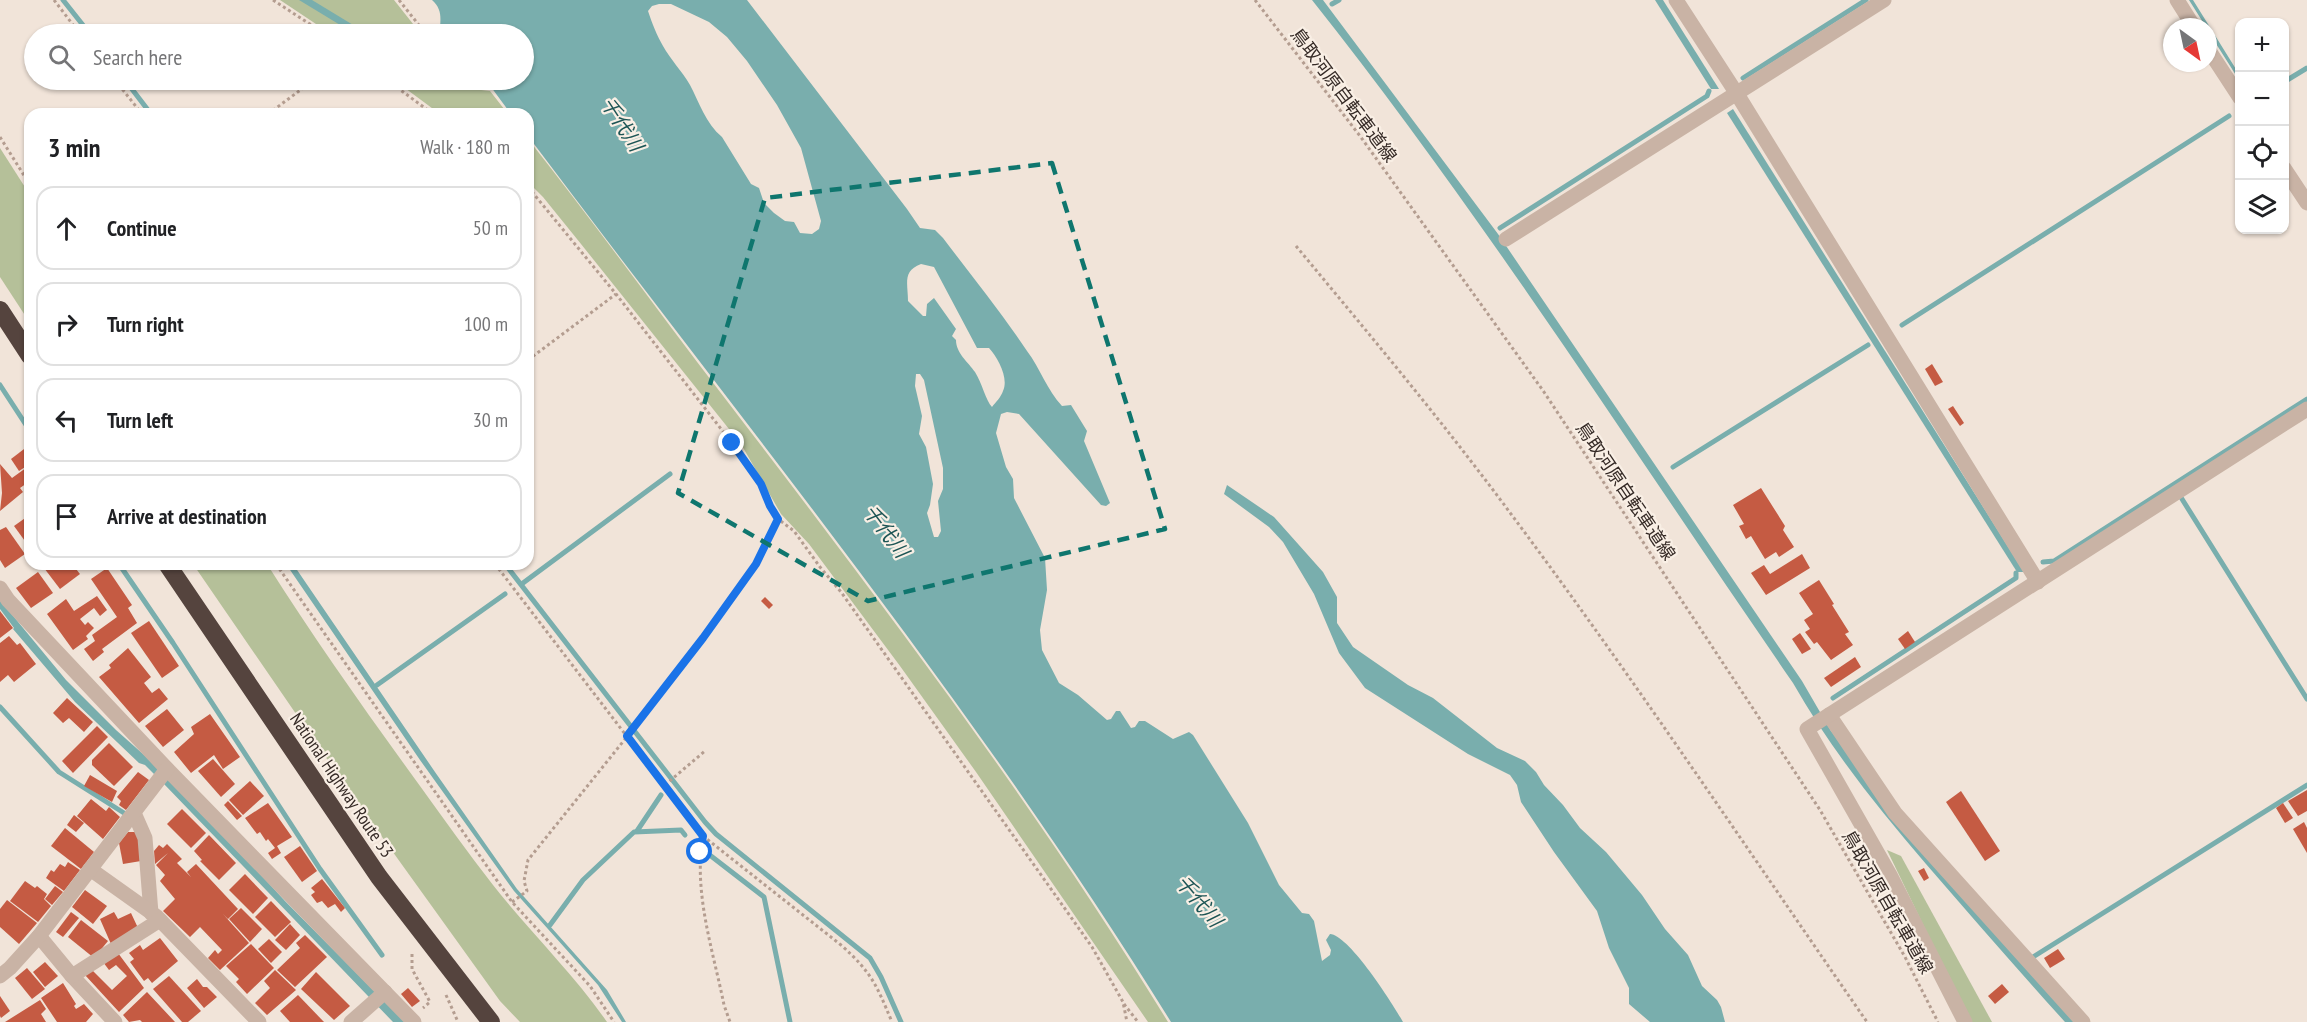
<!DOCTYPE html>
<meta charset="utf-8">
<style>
body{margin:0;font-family:"PT Sans Narrow","Noto Sans JP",sans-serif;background:#f6f6f6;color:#202124}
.controls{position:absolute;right:18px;top:18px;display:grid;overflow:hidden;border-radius:12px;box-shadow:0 2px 4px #0004}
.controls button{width:54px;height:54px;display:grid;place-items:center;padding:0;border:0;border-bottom:2px solid #e0e0e0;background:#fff;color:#202124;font:30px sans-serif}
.compass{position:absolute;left:2163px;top:18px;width:54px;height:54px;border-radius:50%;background:#fff;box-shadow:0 2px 4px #0004;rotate:147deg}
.stop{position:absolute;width:18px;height:18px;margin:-14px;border:4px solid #1a73e8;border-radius:50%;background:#fff}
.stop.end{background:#1a73e8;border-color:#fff;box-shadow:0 2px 6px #0008}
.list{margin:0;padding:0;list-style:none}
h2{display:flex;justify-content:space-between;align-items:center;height:78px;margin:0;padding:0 24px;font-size:26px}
h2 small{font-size:20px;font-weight:400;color:#757577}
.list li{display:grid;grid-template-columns:39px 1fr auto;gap:18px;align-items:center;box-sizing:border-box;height:84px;margin:0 12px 12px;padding:0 12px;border:2px solid #e0e0e0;border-radius:18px}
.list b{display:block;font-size:22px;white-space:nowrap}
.list em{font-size:20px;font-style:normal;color:#757577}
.icon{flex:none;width:33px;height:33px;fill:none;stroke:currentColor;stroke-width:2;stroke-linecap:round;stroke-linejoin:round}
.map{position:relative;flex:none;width:2307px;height:1022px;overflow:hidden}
.search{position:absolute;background:#fff;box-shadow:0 2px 4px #0004;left:24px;top:24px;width:510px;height:66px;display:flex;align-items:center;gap:15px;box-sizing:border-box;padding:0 21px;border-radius:33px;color:#757577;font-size:22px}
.panel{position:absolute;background:#fff;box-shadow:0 2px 4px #0004;left:24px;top:108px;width:510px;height:462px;border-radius:18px}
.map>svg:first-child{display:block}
.green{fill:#b5c099}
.water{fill:#79aead;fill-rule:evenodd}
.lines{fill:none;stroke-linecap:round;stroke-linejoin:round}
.stream{stroke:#79aead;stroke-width:5}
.building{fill:#c55b43}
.path{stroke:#b49d90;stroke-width:3;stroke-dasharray:3 3;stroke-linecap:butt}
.minor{stroke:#c9b3a5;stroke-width:15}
.highway{stroke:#55443e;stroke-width:18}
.route{stroke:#1a73e8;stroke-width:8}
.marked{fill:none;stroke:#0f766e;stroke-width:4.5;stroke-dasharray:12 8;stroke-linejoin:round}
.labels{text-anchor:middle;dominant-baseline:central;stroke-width:4.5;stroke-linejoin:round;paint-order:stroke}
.street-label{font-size:18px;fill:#352a26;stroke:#f9efe5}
.water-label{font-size:20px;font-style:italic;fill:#1d5555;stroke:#f9efe5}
</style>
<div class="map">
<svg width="2307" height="1022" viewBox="0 0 2307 1022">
<rect width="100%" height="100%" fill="#f1e4d9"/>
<g class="green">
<polygon points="280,0 394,0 421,34 331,34"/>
<polygon points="394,80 430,80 446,86 490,91 508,114 440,114"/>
<path d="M528 139C596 225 660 314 727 401 881 602 1036 806 1168 1022H1148L976 772 900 666 809 544 781 514 741 444 581 244 543 197 528 182Z"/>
<polygon points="0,148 30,195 30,323 0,277"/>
<path d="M193 564H267C315 640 367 713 420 786 444 819 468 853 493 885 530 932 573 973 607 1022H520L500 1001 349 791Z"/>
<polygon points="1887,850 1901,856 1992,1022 1970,1022"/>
</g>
<g class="water">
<polygon points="299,0 312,0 368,34 355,34"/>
<path d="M432 0H747L907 209 920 228 935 230 943 238C971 275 1001 312 1027 351 1040 368 1047 390 1062 406L1071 405 1087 431 1084 441 1110 503 1106 506 1101 505 1019 414 1007 412 1001 414 996 433 1006 467 1013 479 1014 498 1045 558 1047 590 1040 630 1042 650 1059 683 1078 695 1107 720 1111 719 1116 711H1120L1131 728 1135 727 1139 721H1145L1173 739 1189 732 1193 735 1248 823 1279 885 1302 913 1309 914 1314 921 1322 961 1330 955 1331 950 1326 940 1330 934C1349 935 1393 1004 1403 1022H1171C979 711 747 428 528 136V114H511L491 87 456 85 437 80H524V34H447L440 27C441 16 441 8 432 0ZM659 4H671L709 22 727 37 747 61 777 105 801 148 821 221 819 229 812 234 800 233 794 222 785 221 774 213 764 203 759 188 751 184 722 137C706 124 699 102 690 85 682 71 670 59 663 46 657 36 652 23 648 11L652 6ZM921 264 934 267 977 348H989C998 358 1009 378 1003 391 1001 397 996 402 992 407 986 401 982 383 975 372 968 362 956 353 956 340L952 336 956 329 934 298 927 304 926 316H923L908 301C908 284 902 271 921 264ZM916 374H920L924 380 943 468V489L938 501 941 531 938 537H934L927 513 930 505 933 484 926 447 919 434 922 416 915 386Z"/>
<path d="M1312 0H1323L1498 234 1802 681 1831 731 2076 1022H2065C2018 970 1972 917 1926 864 1877 807 1830 748 1793 683 1635 454 1485 218 1312 0Z"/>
<polygon points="1655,0 1663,0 1719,89 1711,89"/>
<polygon points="2189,0 2193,0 2239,74 2239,80 2208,31 2208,27 2206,27"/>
<polygon points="1733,109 2024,572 2017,572 1727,113"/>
<polygon points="1227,485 1274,517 1323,572 1337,597 1337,623 1353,647 1408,685 1433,698 1497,748 1525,761 1536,772 1544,785 1563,805 1580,828 1606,852 1642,895 1665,929 1688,955 1702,986 1717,1000 1721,1007 1725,1022 1650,1022 1629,1004 1629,988 1609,948 1597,911 1554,852 1521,802 1517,785 1510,775 1468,754 1365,688 1339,653 1314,594 1283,542 1269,527 1224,494"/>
<polygon points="286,564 293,564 435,772 517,889 607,990 626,1022 622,1022 598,985 514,891 420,760"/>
<polygon points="0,600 66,680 116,730 179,786 285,901 405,1022 393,1022 164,784 145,765 139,763 75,702 13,629 14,628 0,609"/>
</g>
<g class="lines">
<g class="stream">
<polyline points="63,0 90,34"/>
<polyline points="1332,4 1339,0"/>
<polyline points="1743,78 1866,0"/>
<polyline points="125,80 151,114"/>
<polyline points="2284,82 2307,68"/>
<polyline points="1500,228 1707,96 1709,91"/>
<polyline points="1902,325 2229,116"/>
<polyline points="0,385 30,431"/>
<polyline points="1673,467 1868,345"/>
<polyline points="2182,499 2307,699"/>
<polyline points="2043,562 2054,561 2307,399"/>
<polyline points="119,564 173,643 320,869 382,955"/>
<polyline points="505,564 705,822 716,834 870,958 881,977 901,1022"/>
<polyline points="523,583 670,474"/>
<polyline points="377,685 505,594"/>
<polyline points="1833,698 2016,578 2016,573"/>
<polyline points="0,707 59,772 124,813"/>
<polyline points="637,831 661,795"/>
<polyline points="711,856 764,897 790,1022"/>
<polyline points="550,925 583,880 634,832 681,830 685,835"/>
<polyline points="2033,957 2307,785"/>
</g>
</g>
<g class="building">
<polygon points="1932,364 1943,382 1935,386 1925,369"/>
<polygon points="1953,406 1964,423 1960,426 1948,409"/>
<polygon points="28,446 30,450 30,464 19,471 11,459"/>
<polygon points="0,464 12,478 30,465 30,481 20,488 23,492 0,511 2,493"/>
<polygon points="1761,488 1785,526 1783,530 1794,547 1779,557 1776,552 1765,559 1751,536 1746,539 1739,526 1744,524 1733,505"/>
<polygon points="28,516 30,519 30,548 14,526"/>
<polygon points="6,527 25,554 5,568 0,560 0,530"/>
<polygon points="1802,554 1810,568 1766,595 1751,573 1764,565 1770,574"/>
<polygon points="41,564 72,564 80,574 60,589"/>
<polygon points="107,568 132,605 128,608 137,623 102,649 104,652 93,661 84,649 95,641 92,635 117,617 91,579"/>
<polygon points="38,572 53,593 31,608 16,588"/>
<polygon points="1819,580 1834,604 1832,605 1849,632 1845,634 1853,645 1831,660 1817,642 1814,644 1805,632 1810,629 1804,620 1813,614 1799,593"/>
<polygon points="97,596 107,610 100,616 94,608 80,619 85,625 88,622 94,628 86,636 88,639 73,650 47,614 66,599 74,611"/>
<polygon points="765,597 773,605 769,609 761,601"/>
<polygon points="0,611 13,628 0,638"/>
<polygon points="149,621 179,666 162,678 131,633"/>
<polygon points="1908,631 1915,642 1905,649 1898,639"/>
<polygon points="1800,633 1811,649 1802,654 1792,639"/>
<polygon points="9,636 17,645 20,643 36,664 14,682 8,675 0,682 0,643"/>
<polygon points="128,648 151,677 144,683 152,693 159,688 168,699 139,723 99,677 111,668 109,665"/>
<polygon points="1855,657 1861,667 1831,687 1824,678"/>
<polygon points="67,698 93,722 84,732 69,718 63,723 53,713"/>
<polygon points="167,709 184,730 163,747 145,726"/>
<polygon points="210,714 240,757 223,769 214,755 191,773 174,752 194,734 191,727"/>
<polygon points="97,726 108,737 73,773 62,761"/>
<polygon points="109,743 133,767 114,786 92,765 92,760"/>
<polygon points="213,759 235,784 221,797 198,771"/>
<polygon points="138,772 149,780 126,810 119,805 121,801 117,797"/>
<polygon points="90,775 117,791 112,802 84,786"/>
<polygon points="250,781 264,796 243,815 229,800"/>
<polygon points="2307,790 2307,811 2298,816 2288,801"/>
<polygon points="1961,791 2000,851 1985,861 1946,802"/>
<polygon points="91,799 106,811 109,807 120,817 103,839 77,816"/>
<polygon points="228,801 242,816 237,820 224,805"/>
<polygon points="268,803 292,837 277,846 281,853 272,859 268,853 275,848 268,839 266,841 260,832 257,834 245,818"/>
<polygon points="2283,803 2293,818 2285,823 2276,808"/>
<polygon points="182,809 206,833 191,848 167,824"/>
<polygon points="74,815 84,823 76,832 67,825"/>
<polygon points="2304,822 2307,828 2307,853 2293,829"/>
<polygon points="65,828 94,852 81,869 51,846"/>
<polygon points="128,832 138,832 141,861 123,864 119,843"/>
<polygon points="209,835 236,863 219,880 200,861 202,860 194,851"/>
<polygon points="167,844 182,859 177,863 191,877 187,872 196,864 238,909 228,919 223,914 249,943 220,970 208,958 215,950 218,954 222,950 200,927 190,937 163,911 175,899 160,881 165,875 156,865 168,853 155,864 154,851 159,845 163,848"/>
<polygon points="300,846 317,871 302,882 284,857"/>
<polygon points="68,862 80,870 64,891 46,878 51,870 54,872 60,864 65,867"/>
<polygon points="1924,868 1929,878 1924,881 1918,871"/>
<polygon points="245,874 268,898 253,914 229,890"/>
<polygon points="322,879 345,908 341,912 335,904 328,908 322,901 317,903 311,895 315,892 311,888"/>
<polygon points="25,881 35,888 37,886 47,894 44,899 51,906 38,922 10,901"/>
<polygon points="55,886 63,892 52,905 45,899"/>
<polygon points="85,890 107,906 93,924 72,907"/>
<polygon points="7,900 37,923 19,944 0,927 0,909"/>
<polygon points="271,901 291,922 275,937 255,917"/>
<polygon points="241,908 262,929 250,942 229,919"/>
<polygon points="71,912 79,918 63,937 56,932"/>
<polygon points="114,912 118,919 131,913 138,928 111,944 100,919"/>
<polygon points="81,920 108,941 94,958 68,937"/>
<polygon points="290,924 300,935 286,950 275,940"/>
<polygon points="305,935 327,957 295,987 277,970 300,948 296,943"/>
<polygon points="160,938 178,961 152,983 148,978 144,981 130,962 134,959 129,953 140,945 143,950"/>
<polygon points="269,939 282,952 271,963 258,949"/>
<polygon points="251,944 274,968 247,994 236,982 239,979 226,966"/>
<polygon points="2058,949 2065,959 2050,968 2044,958"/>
<polygon points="118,953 144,988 119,1012 85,975 92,970 112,990 127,976 116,965 109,970 103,962"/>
<polygon points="45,962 58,976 45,987 33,972"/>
<polygon points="27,968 45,989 32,999 15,978"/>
<polygon points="275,970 296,990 267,1015 255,1003 270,988 264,981"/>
<polygon points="316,972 350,1006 334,1020 301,989"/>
<polygon points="169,976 201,1011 188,1022 182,1022 153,989"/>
<polygon points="197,979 203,987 207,987 217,997 204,1008 187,988"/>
<polygon points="63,983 76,1004 74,1006 76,1009 84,1004 93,1014 86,1022 57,1022 41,998"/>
<polygon points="2002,984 2009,992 1995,1004 1988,996"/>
<polygon points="408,988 420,1001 412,1007 401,994"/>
<polygon points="147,992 175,1022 142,1022 140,1020 129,1022 123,1015"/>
<polygon points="298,995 324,1022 290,1022 280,1011"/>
<polygon points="0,996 10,1011 1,1018 0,1016"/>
<polygon points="40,1000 46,1009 41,1014 46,1022 5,1022"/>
</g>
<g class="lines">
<g class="path">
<polyline points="54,0 80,34"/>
<polyline points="273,0 325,34"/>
<polyline points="399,0 426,34"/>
<polyline points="1255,0 1360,136 1544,392 1820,810 1905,957 1938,1022"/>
<polyline points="115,80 142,114"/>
<polyline points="387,80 433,114"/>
<polyline points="268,114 314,80"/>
<polyline points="0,137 30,185"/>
<polyline points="528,187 616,294 732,443 761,484 770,505 778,519 794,531 820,567 841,592 1092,947 1123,1002 1127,1022"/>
<path d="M1296 246C1369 334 1443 422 1511 514 1635 680 1749 852 1867 1022"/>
<polyline points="528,360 616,294"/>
<polyline points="276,564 512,902 590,986 614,1022"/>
<path d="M495 564 703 836 841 945C872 973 876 984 892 1022"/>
<polyline points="665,785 705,751"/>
<path d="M703 836C693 892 713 950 724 1005L730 1022"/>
<polyline points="512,902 527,891 524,881 528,860 638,723 732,600 756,564 778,519"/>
<polyline points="412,954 412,969 430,1002 423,1008"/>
<polyline points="446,995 458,1022"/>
<polyline points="1124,1004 1138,1022"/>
</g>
<g class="minor">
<polyline points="1676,0 1737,94 2038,582"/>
<polyline points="2177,0 2194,27"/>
<polyline points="2208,49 2240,98"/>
<polyline points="2284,168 2307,203"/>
<polyline points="1506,239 1884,0"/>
<polyline points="0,588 8,600 167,769 414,1022"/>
<polyline points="1829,715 1895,813 2083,1022"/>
<polyline points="134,813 145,838 151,913"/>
<polyline points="90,869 156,916 259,1022"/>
<polyline points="39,936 72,976 115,1022"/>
<polyline points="0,976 10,968 39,936 167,769"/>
<polyline points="72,976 160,920"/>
<polyline points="351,1022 385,992"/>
<polyline points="1965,1022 1890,875 1807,729 2307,409"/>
</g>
<g class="highway">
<polyline points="0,310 30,356"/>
<polyline points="167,564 379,877 491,1022"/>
</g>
</g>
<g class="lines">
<polyline class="route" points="700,852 703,836 627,736 703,638 756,564 778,519 770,506 761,484 732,443"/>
</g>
<path class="marked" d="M1052 163 1165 529 868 601 678 493 765 198Z"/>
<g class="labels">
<g class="street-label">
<text transform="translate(1344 95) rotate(53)">鳥取河原自転車道線</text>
<text transform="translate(1626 491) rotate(56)">鳥取河原自転車道線</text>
<text transform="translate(342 785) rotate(56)">National Highway Route 53</text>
<text transform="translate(1888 902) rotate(60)">鳥取河原自転車道線</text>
</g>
<g class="water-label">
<text transform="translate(622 124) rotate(57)">千代川</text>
<text transform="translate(886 531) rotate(53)">千代川</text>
<text transform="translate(1199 901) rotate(50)">千代川</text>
</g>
</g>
</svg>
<div class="controls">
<button>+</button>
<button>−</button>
<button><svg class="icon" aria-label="locate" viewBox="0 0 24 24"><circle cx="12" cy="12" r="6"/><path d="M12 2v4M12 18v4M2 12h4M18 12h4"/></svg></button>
<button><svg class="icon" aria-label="layers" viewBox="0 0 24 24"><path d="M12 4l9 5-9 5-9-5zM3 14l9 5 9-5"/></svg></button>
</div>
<svg class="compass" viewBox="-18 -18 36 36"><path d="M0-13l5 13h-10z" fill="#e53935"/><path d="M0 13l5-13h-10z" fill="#757577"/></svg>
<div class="stop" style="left:700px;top:852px"></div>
<div class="stop end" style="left:732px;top:443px"></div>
<div class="search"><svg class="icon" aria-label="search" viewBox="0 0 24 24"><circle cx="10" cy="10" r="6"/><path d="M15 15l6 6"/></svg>Search here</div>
<section class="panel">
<h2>3 min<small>Walk · 180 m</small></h2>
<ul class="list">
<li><svg class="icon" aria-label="ahead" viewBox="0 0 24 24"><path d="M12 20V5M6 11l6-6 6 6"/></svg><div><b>Continue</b></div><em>50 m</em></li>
<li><svg class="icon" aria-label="right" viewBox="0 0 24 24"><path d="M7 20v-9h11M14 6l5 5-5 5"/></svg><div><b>Turn right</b></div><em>100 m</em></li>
<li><svg class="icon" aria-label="left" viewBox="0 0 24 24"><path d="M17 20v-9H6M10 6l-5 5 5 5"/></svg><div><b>Turn left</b></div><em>30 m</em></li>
<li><svg class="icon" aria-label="arrive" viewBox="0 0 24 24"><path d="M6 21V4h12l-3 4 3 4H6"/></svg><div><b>Arrive at destination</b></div></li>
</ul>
</section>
</div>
